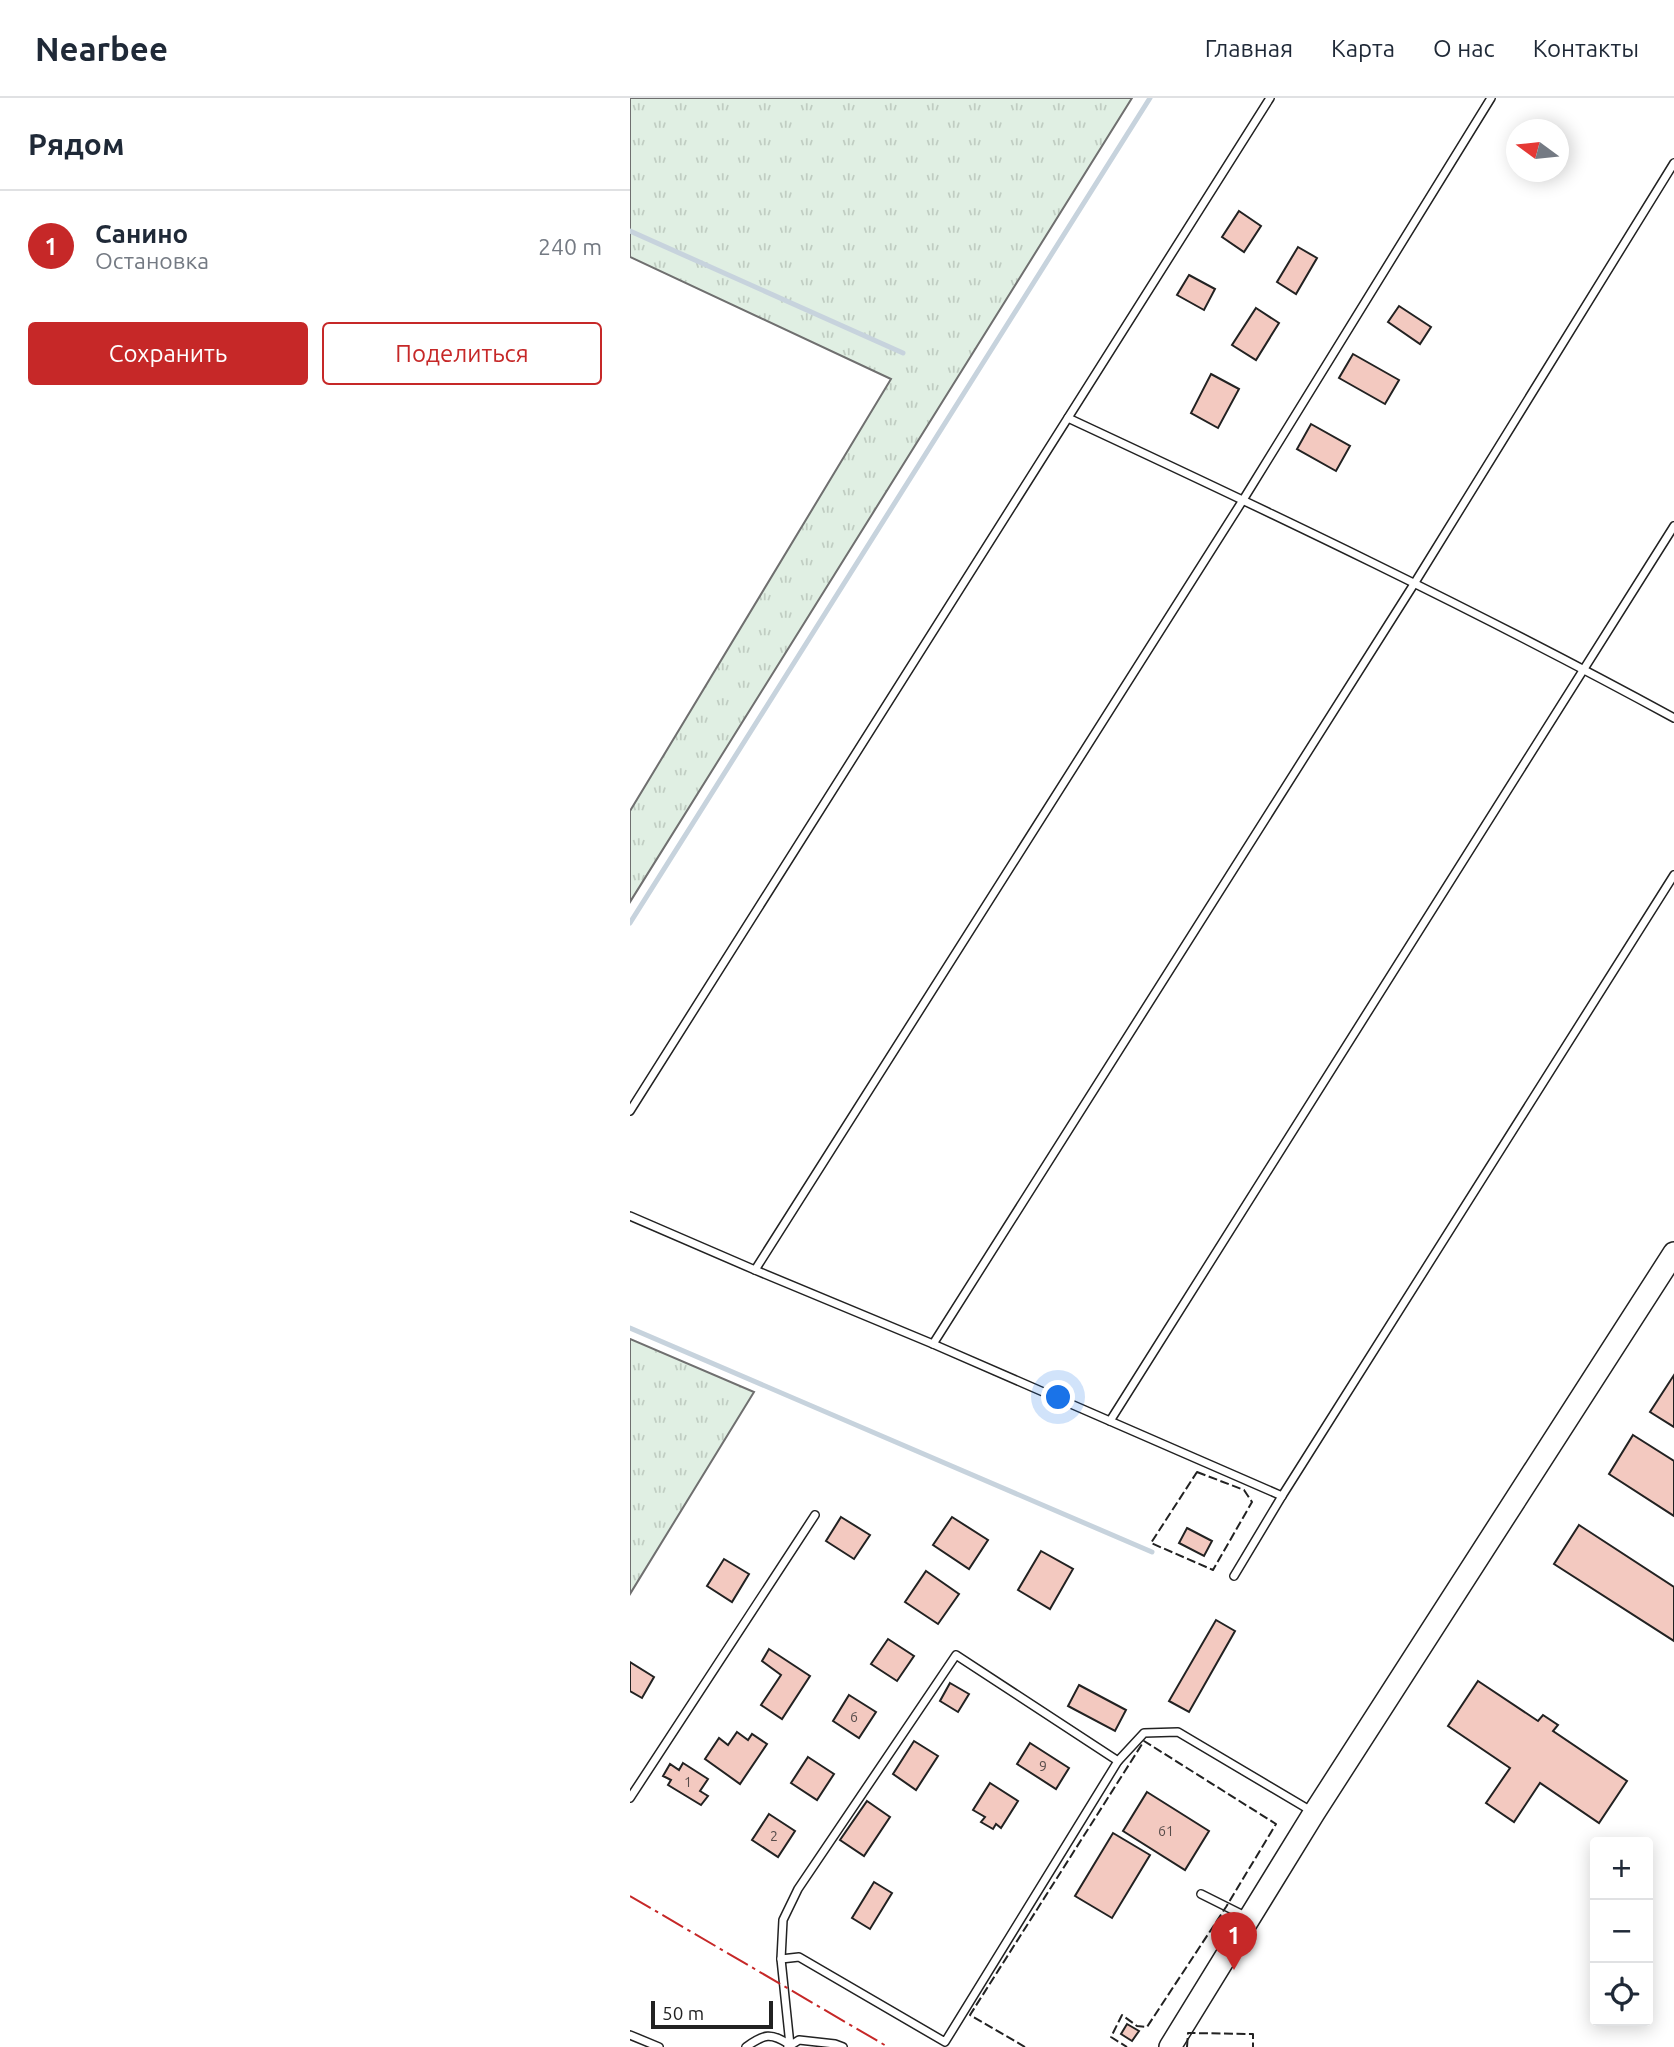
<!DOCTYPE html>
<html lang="ru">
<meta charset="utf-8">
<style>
body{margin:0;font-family:Ubuntu,sans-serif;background:#f6f6f7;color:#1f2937}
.controls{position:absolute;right:21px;bottom:21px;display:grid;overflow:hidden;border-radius:7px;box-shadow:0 4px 18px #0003}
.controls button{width:63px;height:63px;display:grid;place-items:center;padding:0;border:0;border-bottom:2px solid #e0e1e3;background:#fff;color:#1f2937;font:35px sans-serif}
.compass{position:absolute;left:876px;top:21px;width:63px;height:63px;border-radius:50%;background:#fff;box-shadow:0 4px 18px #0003;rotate:285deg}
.scale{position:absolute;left:21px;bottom:18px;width:122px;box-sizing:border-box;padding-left:7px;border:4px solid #222;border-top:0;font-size:19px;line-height:24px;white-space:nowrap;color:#222;-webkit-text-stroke:5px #fff;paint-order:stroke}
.you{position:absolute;left:429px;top:1300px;width:24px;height:24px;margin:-18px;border:5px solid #fff;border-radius:50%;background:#1a73e8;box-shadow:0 0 0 10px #1a73e833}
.badge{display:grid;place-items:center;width:46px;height:46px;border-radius:50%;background:#c62828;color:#fff;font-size:23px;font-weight:700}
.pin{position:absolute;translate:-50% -58px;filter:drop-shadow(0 2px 4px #0008)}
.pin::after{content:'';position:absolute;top:37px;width:24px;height:21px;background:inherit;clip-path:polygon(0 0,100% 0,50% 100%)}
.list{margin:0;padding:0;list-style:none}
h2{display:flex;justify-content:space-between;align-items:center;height:91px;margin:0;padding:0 28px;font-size:30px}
h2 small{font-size:23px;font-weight:400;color:#747a83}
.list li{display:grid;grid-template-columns:46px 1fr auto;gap:21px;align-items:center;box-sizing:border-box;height:112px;padding:0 28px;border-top:2px solid #e0e1e3}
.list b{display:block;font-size:26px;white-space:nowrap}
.list p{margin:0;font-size:23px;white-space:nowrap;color:#747a83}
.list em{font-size:23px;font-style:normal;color:#747a83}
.actions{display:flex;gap:14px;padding:21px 28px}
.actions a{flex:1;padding:16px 0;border:2px solid #c62828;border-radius:7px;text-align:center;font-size:24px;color:#c62828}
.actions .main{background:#c62828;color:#fff}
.icon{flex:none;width:38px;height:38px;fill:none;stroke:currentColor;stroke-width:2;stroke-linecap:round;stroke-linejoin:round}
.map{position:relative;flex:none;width:1044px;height:1949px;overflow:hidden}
header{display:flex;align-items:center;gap:42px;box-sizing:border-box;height:98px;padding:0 35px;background:#fff;border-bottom:2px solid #e0e1e3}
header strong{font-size:33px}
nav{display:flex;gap:38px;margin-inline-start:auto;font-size:24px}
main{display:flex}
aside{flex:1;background:#fff}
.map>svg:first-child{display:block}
.grass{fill:url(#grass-tufts);stroke:#6f6f6f;stroke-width:2}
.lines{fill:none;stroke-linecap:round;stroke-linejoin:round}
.stream{stroke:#c7d3dd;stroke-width:5}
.building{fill:#f3c9c0;stroke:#222;stroke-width:2}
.lane-casing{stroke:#222;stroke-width:10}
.secondary-casing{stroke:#222;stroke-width:24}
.lane{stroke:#fff;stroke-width:7}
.secondary{stroke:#fff;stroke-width:21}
.fence{stroke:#222;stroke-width:2;stroke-dasharray:9 3.5;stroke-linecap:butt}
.power{stroke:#c62828;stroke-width:2;stroke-dasharray:24 5 3.5 5;stroke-linecap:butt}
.labels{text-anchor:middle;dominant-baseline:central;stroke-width:5;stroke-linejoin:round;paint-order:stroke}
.number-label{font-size:14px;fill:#564c4a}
</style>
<header>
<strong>Nearbee</strong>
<nav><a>Главная</a><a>Карта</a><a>О нас</a><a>Контакты</a></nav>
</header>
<main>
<aside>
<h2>Рядом<small></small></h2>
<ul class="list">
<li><span class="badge">1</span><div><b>Санино</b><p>Остановка</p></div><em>240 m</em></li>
</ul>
<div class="actions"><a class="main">Сохранить</a><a>Поделиться</a></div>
</aside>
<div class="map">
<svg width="1044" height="1949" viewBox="0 0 1044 1949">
<defs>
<pattern id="grass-tufts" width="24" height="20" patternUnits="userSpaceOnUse" patternTransform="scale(1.75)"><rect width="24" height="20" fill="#e0efe3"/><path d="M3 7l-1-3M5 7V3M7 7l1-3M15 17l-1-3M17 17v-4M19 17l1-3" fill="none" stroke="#c0cdc2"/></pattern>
</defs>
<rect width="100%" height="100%" fill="#fff"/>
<g class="grass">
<polygon points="0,0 502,0 0,804 0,713 261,281 0,159"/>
<polygon points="0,1241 124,1294 0,1496"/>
</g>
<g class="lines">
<g class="stream">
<polyline points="0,133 273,255"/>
<polyline points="0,825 520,0"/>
<polyline points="0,1230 522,1454"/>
</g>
</g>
<g class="building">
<polygon points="609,113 631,128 614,154 592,139"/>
<polygon points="668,149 687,160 666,196 647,184"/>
<polygon points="559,177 585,191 574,212 547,197"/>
<polygon points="769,208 801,229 790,246 758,224"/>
<polygon points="626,210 649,225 626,262 602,247"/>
<polygon points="723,256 769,282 755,306 709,280"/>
<polygon points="581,276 609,291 588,330 561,315"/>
<polygon points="681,326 720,348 706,373 667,351"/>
<polygon points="1044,1277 1044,1329 1020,1314"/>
<polygon points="1003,1337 1044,1363 1044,1418 979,1376"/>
<polygon points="211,1419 240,1437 224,1461 196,1443"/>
<polygon points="322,1419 358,1442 339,1471 303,1447"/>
<polygon points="949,1427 1044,1489 1044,1543 924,1466"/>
<polygon points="557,1430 582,1443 574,1458 549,1445"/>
<polygon points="411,1453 443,1471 420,1511 388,1492"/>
<polygon points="94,1461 119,1476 102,1504 77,1488"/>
<polygon points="296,1473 329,1496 308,1526 275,1504"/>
<polygon points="586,1522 605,1533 559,1614 539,1603"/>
<polygon points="258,1541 284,1558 267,1583 241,1566"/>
<polygon points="139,1551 180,1578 152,1621 131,1607 151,1577 132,1563"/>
<polygon points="0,1564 24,1579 12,1600 0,1593"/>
<polygon points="848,1583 908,1623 913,1617 928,1627 923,1633 997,1683 969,1725 910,1685 884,1724 856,1705 880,1670 818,1628"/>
<polygon points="320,1585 339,1596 328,1614 310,1603"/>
<polygon points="449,1587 496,1612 485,1633 438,1608"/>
<polygon points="219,1597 246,1614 229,1640 203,1623"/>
<polygon points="107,1634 118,1642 122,1636 137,1646 110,1686 75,1661 89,1640 98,1647"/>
<polygon points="284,1643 308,1658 286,1692 263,1676"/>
<polygon points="400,1645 439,1670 426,1691 387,1666"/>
<polygon points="178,1659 204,1676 187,1702 161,1685"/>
<polygon points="53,1665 78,1681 70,1693 78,1698 71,1707 38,1687 41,1682 33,1678 40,1666 49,1672"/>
<polygon points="360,1685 388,1703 371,1730 366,1726 363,1731 351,1724 355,1719 343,1712"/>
<polygon points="517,1694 579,1733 555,1772 493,1733"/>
<polygon points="237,1703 260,1719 234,1758 210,1742"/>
<polygon points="139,1716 165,1733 148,1759 122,1742"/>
<polygon points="483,1735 520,1757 482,1820 445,1798"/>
<polygon points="244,1784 262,1795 240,1831 222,1820"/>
<polygon points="497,1926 509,1933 502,1943 491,1936"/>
</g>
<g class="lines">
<defs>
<g id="lane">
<path d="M438 320C642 415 846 512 1044 620"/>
<polyline points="0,1013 640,0"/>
<polyline points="0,1118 125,1172 303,1246 652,1398"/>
<polyline points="125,1172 613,402 861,0"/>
<polyline points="303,1246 784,486 1044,65"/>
<polyline points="480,1323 1044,428"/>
<polyline points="604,1478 652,1398 1044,777"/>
<polyline points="0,1700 185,1417"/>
<polyline points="571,1796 617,1819"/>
<polyline points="151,1861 169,1859 315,1944 488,1663 514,1635 548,1634 683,1714"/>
<polyline points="0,1937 29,1949"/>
<polyline points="160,1947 151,1861 153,1822 168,1791 326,1557 488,1663"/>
<path d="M116 1949C134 1936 141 1934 160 1947"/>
<polyline points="158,1949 169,1942 205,1946 213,1949"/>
</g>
<polyline id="secondary" points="540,1949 684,1715 1044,1155"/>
</defs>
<use href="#lane" class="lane-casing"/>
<use href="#secondary" class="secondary-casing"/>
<use href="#lane" class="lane"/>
<use href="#secondary" class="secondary"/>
<g class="fence">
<polygon points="567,1374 614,1392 622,1404 583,1472 521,1445"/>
<polyline points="395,1949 340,1917 514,1643 646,1726 596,1809 517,1929 507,1928 492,1917 481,1939 497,1949"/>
<polyline points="557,1949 558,1935 623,1936 623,1949"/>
</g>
<polyline class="power" points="0,1798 258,1949"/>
</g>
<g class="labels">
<g class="number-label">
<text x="224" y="1619">6</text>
<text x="413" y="1668">9</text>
<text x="58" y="1684">1</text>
<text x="536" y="1733">61</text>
<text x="144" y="1738">2</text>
</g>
</g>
</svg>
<div class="controls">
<button>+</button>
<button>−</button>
<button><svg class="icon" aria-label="locate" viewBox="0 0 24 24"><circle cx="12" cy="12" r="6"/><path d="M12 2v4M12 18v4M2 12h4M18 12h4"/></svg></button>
</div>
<svg class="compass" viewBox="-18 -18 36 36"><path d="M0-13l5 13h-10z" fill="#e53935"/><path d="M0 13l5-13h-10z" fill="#747a83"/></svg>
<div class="scale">50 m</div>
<div class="you"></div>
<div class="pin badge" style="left:604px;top:1872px">1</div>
</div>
</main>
